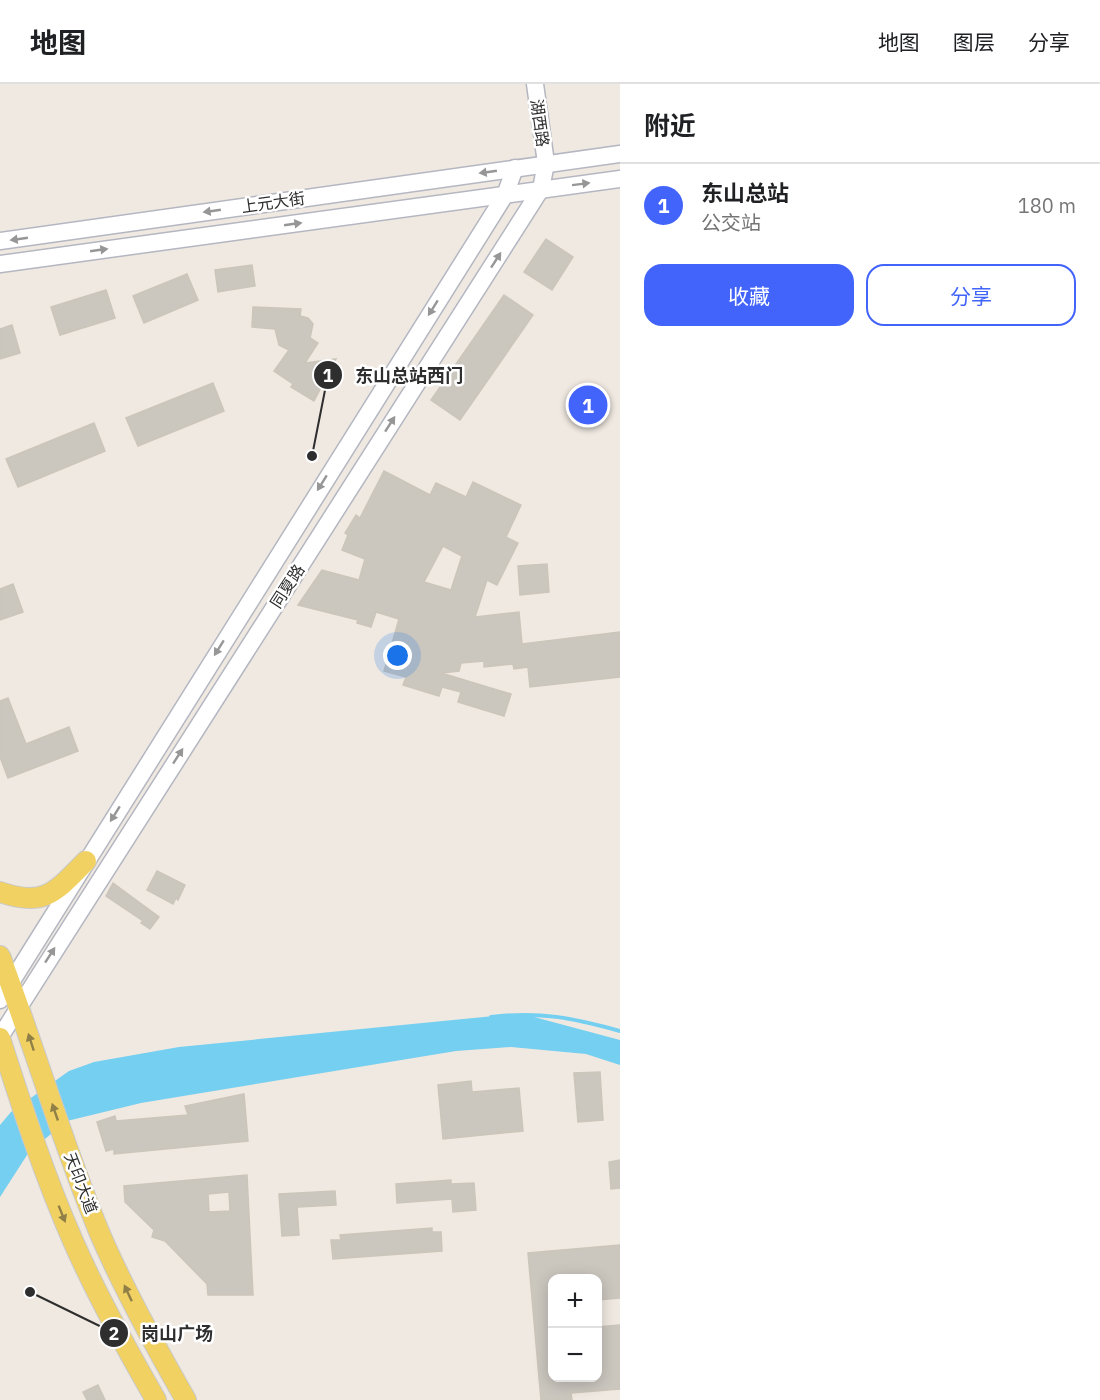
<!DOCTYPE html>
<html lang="zh">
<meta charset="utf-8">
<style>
body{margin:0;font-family:"IBM Plex Sans","Noto Sans SC",sans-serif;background:#f6f6f6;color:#202124}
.controls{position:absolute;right:18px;bottom:18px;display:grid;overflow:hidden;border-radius:12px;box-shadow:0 3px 15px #0003}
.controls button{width:54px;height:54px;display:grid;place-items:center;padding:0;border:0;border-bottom:2px solid #e0e0e0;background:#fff;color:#202124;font:30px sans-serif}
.you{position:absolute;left:398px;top:572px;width:21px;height:21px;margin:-15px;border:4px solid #fff;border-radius:50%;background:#1a73e8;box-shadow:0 0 0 9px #1a73e833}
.badge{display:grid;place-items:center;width:39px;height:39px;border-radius:50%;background:#4264fb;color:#fff;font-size:20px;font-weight:700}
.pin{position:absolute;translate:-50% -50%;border:3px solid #fff;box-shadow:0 2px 6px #0006}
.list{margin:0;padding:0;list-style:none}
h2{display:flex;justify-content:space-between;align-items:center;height:78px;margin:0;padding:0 24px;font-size:26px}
h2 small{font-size:20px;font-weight:400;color:#757577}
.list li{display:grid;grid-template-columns:39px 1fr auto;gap:18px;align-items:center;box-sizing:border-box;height:84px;padding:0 24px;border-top:2px solid #e0e0e0}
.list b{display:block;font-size:22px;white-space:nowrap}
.list p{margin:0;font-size:20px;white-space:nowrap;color:#757577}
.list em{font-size:20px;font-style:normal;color:#757577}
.actions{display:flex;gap:12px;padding:18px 24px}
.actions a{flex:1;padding:14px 0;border:2px solid #4264fb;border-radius:18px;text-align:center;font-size:21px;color:#4264fb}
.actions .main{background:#4264fb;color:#fff}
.map{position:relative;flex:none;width:620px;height:1316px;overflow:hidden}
header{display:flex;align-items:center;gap:36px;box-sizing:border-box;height:84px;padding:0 30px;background:#fff;border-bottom:2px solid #e0e0e0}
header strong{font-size:28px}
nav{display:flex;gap:33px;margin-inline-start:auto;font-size:21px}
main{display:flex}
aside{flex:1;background:#fff}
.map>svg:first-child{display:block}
.water{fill:#75cff0}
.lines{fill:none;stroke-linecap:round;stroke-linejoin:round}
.stream{stroke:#75cff0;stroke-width:4}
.building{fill:#cbc7bf;stroke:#cbc5ba;stroke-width:1.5;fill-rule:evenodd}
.secondary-casing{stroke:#b4b7c1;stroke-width:19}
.primary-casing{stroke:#c9c9c9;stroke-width:22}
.secondary{stroke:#fff;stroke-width:16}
.primary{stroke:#f2d163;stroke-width:20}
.oneway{fill:#969696}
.oneway2{fill:#908048}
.labels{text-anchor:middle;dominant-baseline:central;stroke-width:5;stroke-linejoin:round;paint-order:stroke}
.street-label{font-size:16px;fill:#2e2e2e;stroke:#fff}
.leader{fill:none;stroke:#2e2e2e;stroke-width:2}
.callout-dot{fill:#2e2e2e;stroke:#fff;stroke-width:2}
.mark-label{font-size:18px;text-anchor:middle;font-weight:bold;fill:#fff}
.callout-label{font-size:18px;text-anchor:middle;font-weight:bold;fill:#2e2e2e;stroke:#fff;stroke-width:5;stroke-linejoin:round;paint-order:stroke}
</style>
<header>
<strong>地图</strong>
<nav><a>地图</a><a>图层</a><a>分享</a></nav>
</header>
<main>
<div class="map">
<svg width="620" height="1316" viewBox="0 0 620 1316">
<rect width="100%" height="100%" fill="#efe9e1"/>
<polygon class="water" points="494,932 534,933 620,956 620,981 586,970 511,963 456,967 141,1019 67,1037 29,1068 0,1113 0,1041 11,1028 69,987 94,978 179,963"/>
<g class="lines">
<path class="stream" d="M491 933C541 927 572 934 620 947"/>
</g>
<g class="building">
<polygon points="546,155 573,173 552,206 524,188"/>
<polygon points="252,181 255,202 218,208 215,186"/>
<polygon points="187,190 198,216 144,239 133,212"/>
<polygon points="106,206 115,234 60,251 51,223"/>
<polygon points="504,211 533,231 460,336 431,316"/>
<polygon points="253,223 301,225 300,232 308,234 313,240 310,254 318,259 305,279 336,275 314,317 291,303 293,300 274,287 289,266 279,261 275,245 252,243"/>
<polygon points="12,241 20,269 0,275 0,245"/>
<polygon points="213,299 224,327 138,362 126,334"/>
<polygon points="94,339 105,367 18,403 6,375"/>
<path d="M384 387 430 411 436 399 466 413 473 398 521 421 506 453 518 459 497 501 487 496 475 533 519 528 522 560 620 548V593L530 603 528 583 514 585 513 580 484 583V577L461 579 459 587 441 589 511 610 504 632 458 618 461 608 442 603 439 612 403 601 406 593 384 587 399 535 376 528 371 543 357 539 358 536 298 521 322 486 359 496 365 475 342 466 348 451 345 449 356 431 360 434ZM443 462 462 472 451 506 424 498Z"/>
<polygon points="547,480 549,508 520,511 518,482"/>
<polygon points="13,500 23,528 0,536 0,505"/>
<polygon points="8,614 26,660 69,643 78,667 8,694 0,673 0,617"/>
<polygon points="157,787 185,801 178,816 176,814 173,820 147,806"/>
<polygon points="113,799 159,833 150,845 141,839 143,837 106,812"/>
<polygon points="600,988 603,1036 578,1038 574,989"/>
<polygon points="471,997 472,1008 519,1004 523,1047 443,1055 438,1001"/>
<polygon points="244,1010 248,1057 114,1070 114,1065 106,1067 97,1038 115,1032 116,1037 188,1031 185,1022"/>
<polygon points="620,1076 620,1104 611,1105 609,1078"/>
<path d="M247 1091 253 1211H208L207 1200 165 1157 152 1153 154 1146 125 1118 124 1102ZM229 1108 230 1127 209 1128 208 1110Z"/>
<polygon points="451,1096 451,1100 474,1099 476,1126 453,1128 452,1115 397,1119 396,1100"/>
<polygon points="335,1107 336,1121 297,1123 299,1151 282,1152 279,1110"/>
<polygon points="432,1144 432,1148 441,1148 442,1167 333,1175 331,1156 341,1156 340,1151"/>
<polygon points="620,1161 620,1214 597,1216 597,1194 552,1194 552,1293 597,1293 597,1243 620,1241 620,1305 571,1309 572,1316 541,1316 528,1169"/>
<polygon points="98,1301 105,1316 87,1316 83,1308"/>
</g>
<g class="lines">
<defs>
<g id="secondary">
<polyline points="0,157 620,70"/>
<polyline points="0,180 620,95"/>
<polyline points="0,916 505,111 515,84"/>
<polyline points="0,953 541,105 546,79 535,0"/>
</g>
<g id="primary">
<path d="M0 808C45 824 56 807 86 777"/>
<path d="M0 872C35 964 62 1059 100 1150 125 1208 155 1262 186 1316"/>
<path d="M0 954C22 1023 44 1091 73 1157 97 1212 126 1264 156 1316"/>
</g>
</defs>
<use href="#secondary" class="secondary-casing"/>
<use href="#primary" class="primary-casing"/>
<use href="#secondary" class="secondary"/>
<use href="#primary" class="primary"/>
</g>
<defs><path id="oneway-solid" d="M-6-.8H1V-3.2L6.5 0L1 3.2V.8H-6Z" transform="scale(1.5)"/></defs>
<g class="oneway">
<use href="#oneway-solid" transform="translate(488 88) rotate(172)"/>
<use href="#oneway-solid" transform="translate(581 100) rotate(-7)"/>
<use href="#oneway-solid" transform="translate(212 127) rotate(172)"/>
<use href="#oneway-solid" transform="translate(293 140) rotate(-8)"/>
<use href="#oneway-solid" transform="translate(19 155) rotate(172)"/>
<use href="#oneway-solid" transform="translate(99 166) rotate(-8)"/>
<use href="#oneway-solid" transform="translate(496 176) rotate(-57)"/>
<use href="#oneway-solid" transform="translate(433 224) rotate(122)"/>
<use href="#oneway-solid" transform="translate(390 340) rotate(-57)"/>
<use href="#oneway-solid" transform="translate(322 399) rotate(122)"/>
<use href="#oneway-solid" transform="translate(219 564) rotate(122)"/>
<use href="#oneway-solid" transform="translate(178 672) rotate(-57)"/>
<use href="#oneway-solid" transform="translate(115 730) rotate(122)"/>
<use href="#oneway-solid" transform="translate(50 871) rotate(-57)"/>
</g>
<g class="oneway2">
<use href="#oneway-solid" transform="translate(31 958) rotate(-108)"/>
<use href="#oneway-solid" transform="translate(55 1028) rotate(-109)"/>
<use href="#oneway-solid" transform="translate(62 1130) rotate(68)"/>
<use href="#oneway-solid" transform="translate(128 1209) rotate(-115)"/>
</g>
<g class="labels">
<g class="street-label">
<text transform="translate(540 39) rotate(82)">湖西路</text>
<text transform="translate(273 118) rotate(-8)">上元大街</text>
<text transform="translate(287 502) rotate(-57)">同夏路</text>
<text transform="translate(81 1099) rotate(69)">天印大道</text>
</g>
</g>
<path class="leader" d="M312 372L328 291M30 1208L114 1249"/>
<g class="callout-dot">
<circle cx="312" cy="372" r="6"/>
<circle cx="30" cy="1208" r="6"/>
<circle cx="328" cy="291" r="15"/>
<circle cx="114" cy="1249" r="15"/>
</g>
<g class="mark-label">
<text x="328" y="298">1</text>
<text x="114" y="1256">2</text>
</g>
<g class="callout-label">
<text x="409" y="298">东山总站西门</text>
<text x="177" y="1256">岗山广场</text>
</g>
</svg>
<div class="controls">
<button>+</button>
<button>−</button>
</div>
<div class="you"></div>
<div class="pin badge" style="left:588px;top:321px">1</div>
</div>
<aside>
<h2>附近<small></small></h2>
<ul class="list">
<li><span class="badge">1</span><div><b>东山总站</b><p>公交站</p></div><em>180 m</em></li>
</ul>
<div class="actions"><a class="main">收藏</a><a>分享</a></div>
</aside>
</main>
